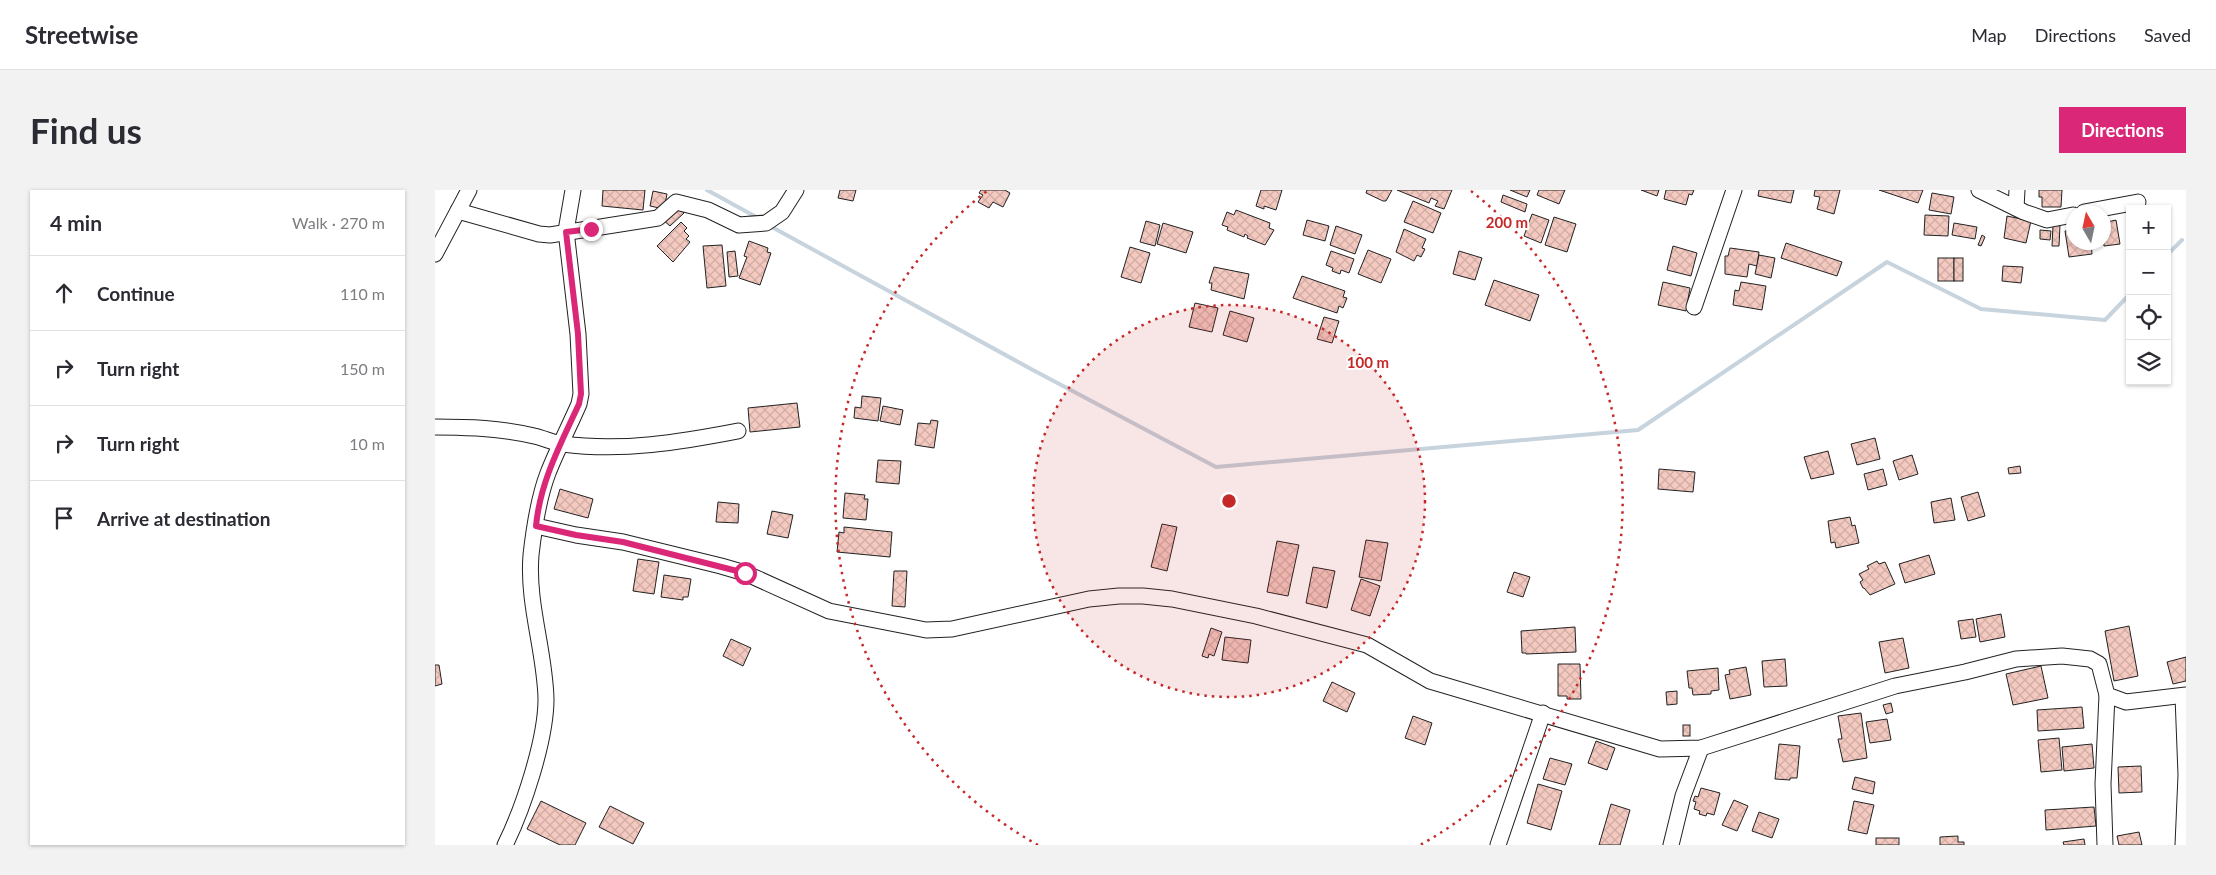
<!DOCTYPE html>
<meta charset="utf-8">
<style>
body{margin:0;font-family:Lato,sans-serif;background:#f2f2f3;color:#2b2b33}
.controls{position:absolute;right:15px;top:15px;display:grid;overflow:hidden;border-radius:0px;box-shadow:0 1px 4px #0004}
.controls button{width:45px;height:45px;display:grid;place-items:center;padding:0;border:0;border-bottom:1px solid #e1e1e2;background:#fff;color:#2b2b33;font:25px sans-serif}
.compass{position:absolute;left:1631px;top:15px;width:45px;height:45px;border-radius:50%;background:#fff;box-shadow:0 1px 4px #0004;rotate:351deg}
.stop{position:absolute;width:15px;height:15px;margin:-11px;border:4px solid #db2777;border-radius:50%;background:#fff}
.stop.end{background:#db2777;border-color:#fff;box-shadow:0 1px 5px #0008}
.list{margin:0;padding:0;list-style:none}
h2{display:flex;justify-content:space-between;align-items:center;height:65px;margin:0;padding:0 20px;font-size:21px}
h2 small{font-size:16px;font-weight:400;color:#7c7c81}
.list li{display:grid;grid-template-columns:32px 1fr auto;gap:15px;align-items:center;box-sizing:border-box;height:75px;padding:0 20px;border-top:1px solid #e1e1e2}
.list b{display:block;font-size:19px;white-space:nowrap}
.list em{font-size:16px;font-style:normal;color:#7c7c81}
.icon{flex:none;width:28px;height:28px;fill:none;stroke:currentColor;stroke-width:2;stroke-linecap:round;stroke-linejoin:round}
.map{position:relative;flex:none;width:1751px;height:655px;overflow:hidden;border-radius:0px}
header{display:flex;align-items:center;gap:30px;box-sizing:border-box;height:70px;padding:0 25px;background:#fff;border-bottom:1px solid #e1e1e2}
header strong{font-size:24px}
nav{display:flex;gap:28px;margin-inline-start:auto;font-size:18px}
.intro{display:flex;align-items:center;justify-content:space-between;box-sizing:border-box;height:120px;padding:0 30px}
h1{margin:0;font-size:35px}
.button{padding:12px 22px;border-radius:0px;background:#db2777;color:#fff;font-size:18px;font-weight:700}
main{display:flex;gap:30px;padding:0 30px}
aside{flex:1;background:#fff;border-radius:0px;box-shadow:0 1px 4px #0004}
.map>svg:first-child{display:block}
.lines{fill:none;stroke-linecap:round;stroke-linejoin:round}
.stream{stroke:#c7d3dd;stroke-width:4}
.building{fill:url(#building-cross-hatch);stroke:#222}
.minor-casing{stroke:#222;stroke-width:17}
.minor{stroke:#fff;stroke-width:15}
.route{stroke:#db2777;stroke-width:6}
.ring{fill:none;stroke:#c62828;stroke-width:2.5;stroke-dasharray:2.5 5}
.centre{fill:#c62828;stroke:#fff;stroke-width:2.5}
.ring-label{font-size:15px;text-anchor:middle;font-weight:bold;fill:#c62828;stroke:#fff;stroke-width:4;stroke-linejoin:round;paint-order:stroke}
</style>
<header>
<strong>Streetwise</strong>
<nav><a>Map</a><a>Directions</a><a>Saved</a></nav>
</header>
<div class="intro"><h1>Find us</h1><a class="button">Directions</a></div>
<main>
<aside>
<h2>4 min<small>Walk · 270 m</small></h2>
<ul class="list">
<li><svg class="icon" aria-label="ahead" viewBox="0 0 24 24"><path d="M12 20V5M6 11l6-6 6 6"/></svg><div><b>Continue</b></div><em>110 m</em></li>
<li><svg class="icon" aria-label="right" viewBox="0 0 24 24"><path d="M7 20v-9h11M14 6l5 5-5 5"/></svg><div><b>Turn right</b></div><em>150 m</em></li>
<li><svg class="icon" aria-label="right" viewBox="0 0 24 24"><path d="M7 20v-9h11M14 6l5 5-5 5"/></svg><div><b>Turn right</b></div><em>10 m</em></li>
<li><svg class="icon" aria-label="arrive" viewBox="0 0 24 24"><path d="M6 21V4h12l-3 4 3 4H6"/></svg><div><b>Arrive at destination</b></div></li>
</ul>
</aside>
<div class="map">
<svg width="1751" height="655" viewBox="0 0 1751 655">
<defs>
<pattern id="building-cross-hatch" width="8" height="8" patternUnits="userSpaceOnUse" patternTransform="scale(1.25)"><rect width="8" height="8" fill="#f3c9c0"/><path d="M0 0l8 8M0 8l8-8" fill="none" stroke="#d0aca5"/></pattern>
</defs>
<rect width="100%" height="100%" fill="#fff"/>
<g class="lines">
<g class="stream">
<polyline points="272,0 323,28"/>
<polyline points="335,36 596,179 781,277 1203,240 1452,72 1546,119 1670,130 1695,104"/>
<polyline points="1732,65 1747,50"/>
</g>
</g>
<g class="building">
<polygon points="168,0 210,0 208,20 167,16"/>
<polygon points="405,0 421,0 418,11 403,8"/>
<polygon points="546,0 570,0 575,3 568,17 558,12 554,18 543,12 548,5 544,3"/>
<polygon points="826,0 847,0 841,20 829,16 829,19 821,16"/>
<polygon points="932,0 957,0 951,11 948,11 931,3"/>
<polygon points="962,0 1017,0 1009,19 1000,16 1003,11 996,8 994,13"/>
<polygon points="1075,0 1095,0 1092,7"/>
<polygon points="1104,0 1130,0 1124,14 1102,5"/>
<polygon points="1206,0 1224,0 1222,6"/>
<polygon points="1231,0 1259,0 1257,5 1254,4 1251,15 1229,9"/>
<polygon points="1324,0 1359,0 1356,13 1323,6"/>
<polygon points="1380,0 1405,0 1399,24 1382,19 1385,7 1379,6"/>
<polygon points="1444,0 1488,0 1483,13"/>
<polygon points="1604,0 1627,0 1626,17 1607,17 1607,7 1604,7"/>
<polygon points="218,1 232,4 229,19 215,16"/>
<polygon points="1497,3 1519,7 1516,24 1494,20"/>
<polygon points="1068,5 1092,14 1090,22 1066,12"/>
<polygon points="978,11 1006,23 998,43 969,32"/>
<polygon points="243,16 249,23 235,36 228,30"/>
<polygon points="801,20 835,33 834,38 839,40 830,55 812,48 813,46 810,44 809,47 792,40 793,37 787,35 792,22 799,25"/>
<polygon points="1097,24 1114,30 1106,53 1089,46"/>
<polygon points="1490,25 1514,26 1513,46 1489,45"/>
<polygon points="1572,26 1596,31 1591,53 1569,48"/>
<polygon points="1119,27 1141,34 1132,62 1110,55"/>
<polygon points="872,30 894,36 890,51 868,45"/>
<polygon points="1681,30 1685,54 1669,56 1668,33"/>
<polygon points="711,31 725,35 720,56 705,52"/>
<polygon points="246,32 252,38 249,41 254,46 251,49 255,52 238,72 222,56"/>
<polygon points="728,33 758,42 751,63 722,54"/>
<polygon points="1519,33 1542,37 1540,49 1517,45"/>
<polygon points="1618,35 1625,35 1624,56 1617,56"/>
<polygon points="901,36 927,45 920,64 895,55"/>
<polygon points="969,39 991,49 987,58 990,59 986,67 982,65 979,71 961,62"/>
<polygon points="1605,40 1616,41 1615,50 1605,49"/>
<polygon points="1638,40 1638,52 1656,52 1657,64 1634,67 1630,41"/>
<polygon points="1547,45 1550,47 1546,56 1543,55"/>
<polygon points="314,51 333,58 332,62 336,63 325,95 304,88 312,67 309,66"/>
<polygon points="1351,53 1407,72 1402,86 1346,68"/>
<polygon points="287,55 291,96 272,98 268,56"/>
<polygon points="1238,56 1262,63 1256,86 1232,80"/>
<polygon points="695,57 715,63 706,93 686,87"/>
<polygon points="1295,58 1324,62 1322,76 1314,74 1312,87 1290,84 1290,66 1293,66"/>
<polygon points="933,60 956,69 946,93 923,84"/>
<polygon points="300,61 303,86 294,87 292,62"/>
<polygon points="896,61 919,69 914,83 906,80 905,84 897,81 898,78 891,75"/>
<polygon points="1024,61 1047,68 1040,90 1018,84"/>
<polygon points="1324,65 1340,68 1336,88 1320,84"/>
<rect x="1503" y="68" width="16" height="23"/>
<rect x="1519" y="68" width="9" height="23"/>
<polygon points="1568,76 1588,77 1586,93 1567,91"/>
<polygon points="779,77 814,84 809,109 776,100 777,93 774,93"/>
<polygon points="867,86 910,101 908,107 912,108 908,118 904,116 902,123 858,108"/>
<polygon points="1059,90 1104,105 1095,131 1050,115"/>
<polygon points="1228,92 1255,98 1251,121 1223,115"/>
<polygon points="1306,92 1331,96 1327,120 1298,115 1300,100 1304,101"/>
<polygon points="760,113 783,118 777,142 754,137"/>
<polygon points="795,121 819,128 812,152 788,145"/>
<polygon points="889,127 904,131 897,153 882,149"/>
<polygon points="427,206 446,208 443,231 419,228 420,217 426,218"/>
<polygon points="362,213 365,237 315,242 313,218"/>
<polygon points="448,216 468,220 465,235 445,231"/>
<polygon points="496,230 503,231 499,258 480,255 483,233 495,234"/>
<polygon points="1440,248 1445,269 1422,275 1416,254"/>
<polygon points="1393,261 1399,284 1376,289 1369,267"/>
<polygon points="1477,265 1483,284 1464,290 1458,271"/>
<polygon points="443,270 466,271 464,294 441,292"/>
<polygon points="1585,276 1586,283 1574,284 1573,278"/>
<polygon points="1224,279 1260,282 1258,302 1223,299"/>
<polygon points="1448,279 1452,295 1433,300 1429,284"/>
<polygon points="125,299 158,309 153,328 119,319"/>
<polygon points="1543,302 1550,326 1533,331 1526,307"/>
<polygon points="410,303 430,305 429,309 433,309 431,330 408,328"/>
<polygon points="1516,308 1520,330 1499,333 1496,312"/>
<polygon points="283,312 304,314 303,333 281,332"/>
<polygon points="337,321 358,325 353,348 332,344"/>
<polygon points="1415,327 1417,336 1420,335 1424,353 1401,358 1400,352 1396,353 1393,331"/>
<polygon points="727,334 742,337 732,381 716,377"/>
<polygon points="409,337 457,342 455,367 402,362 404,342 409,343"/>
<polygon points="931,350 953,353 946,391 924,387"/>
<polygon points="842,351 864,355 853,406 832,402"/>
<polygon points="1494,365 1500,384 1470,393 1464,374"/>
<polygon points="203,369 224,372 219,404 198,401"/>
<polygon points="1442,371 1444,374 1450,372 1460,394 1435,405 1429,398 1428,398 1425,392 1428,390 1424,384 1434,379 1432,376"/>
<polygon points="878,377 900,381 892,418 871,413"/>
<polygon points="459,381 472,381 470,417 457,416"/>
<polygon points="1079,382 1095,387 1088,407 1072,402"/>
<polygon points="229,385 256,389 253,407 248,407 248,410 226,407"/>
<polygon points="926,389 945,396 935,426 916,420"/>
<polygon points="1566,424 1570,447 1545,452 1541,429"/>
<polygon points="1538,429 1541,447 1526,449 1523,431"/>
<polygon points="1694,436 1703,486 1679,491 1670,441"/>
<polygon points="1140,437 1141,462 1091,464 1091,463 1087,463 1086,441"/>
<polygon points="776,438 787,442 779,466 774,464 773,468 767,466"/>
<polygon points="790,447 816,450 813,473 787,470"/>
<polygon points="1468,448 1474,478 1450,483 1444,452"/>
<polygon points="296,449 316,458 308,476 288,466"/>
<polygon points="1751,467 1751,491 1738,494 1732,472"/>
<polygon points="1350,469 1352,496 1329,497 1327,471"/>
<polygon points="1123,474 1145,474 1146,509 1132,509 1132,506 1123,506"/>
<polygon points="0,475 4,475 7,494 0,496"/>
<polygon points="1606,476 1613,508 1578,515 1571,484"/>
<polygon points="1311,477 1316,505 1295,509 1290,485 1295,484 1294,480"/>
<polygon points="1283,478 1284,500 1276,501 1276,504 1258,505 1257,498 1254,498 1252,481"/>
<polygon points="897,492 920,503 912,522 888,511"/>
<polygon points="1242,501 1242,514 1232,515 1231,502"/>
<polygon points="1456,513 1458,522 1451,524 1448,515"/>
<polygon points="1647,517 1649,538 1603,541 1602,520"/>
<polygon points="1426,523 1432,568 1408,572 1403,549 1407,549 1403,526"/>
<polygon points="978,526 997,533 990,555 970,548"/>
<polygon points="1452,529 1456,550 1435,553 1431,532"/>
<rect x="1248" y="535" width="7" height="11"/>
<polygon points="1624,548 1627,580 1606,582 1603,550"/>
<polygon points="1161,551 1180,558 1172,580 1153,573"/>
<polygon points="1344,554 1365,556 1362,588 1355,588 1355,590 1340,589"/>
<polygon points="1657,554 1659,578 1629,581 1627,557"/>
<polygon points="1115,568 1137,574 1130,595 1108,589"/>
<polygon points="1706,576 1707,602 1684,603 1683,577"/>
<polygon points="1420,587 1440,592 1438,604 1417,599"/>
<polygon points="1103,594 1127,601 1116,640 1092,633"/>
<polygon points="1266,598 1285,603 1279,625 1272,623 1271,626 1264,624 1265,621 1259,619 1261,612 1258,611 1260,606 1263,607"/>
<polygon points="1299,610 1313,616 1302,641 1287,635"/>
<polygon points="106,611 151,633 140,655 125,655 92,639"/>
<polygon points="1419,611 1439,615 1432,644 1413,640"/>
<polygon points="1176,614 1195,620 1185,655 1164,655"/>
<polygon points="175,616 209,633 198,654 164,637"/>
<polygon points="1659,617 1661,636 1611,640 1610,620"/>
<polygon points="1324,622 1344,629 1337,648 1317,641"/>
<polygon points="1704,642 1707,655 1684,655 1682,646"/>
<polygon points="1523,646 1523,652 1529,652 1529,655 1505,655 1505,647"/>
<rect x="1441" y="648" width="23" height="7"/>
<polygon points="1649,649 1650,655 1629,655 1628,652"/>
</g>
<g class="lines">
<defs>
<g id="minor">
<polyline points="1544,0 1589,22 1612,30 1638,25"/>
<polyline points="1581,18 1582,0"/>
<polyline points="23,21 104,44 115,45 223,28 241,12 273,20 304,35 331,33 347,22 361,0"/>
<polyline points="1649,22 1703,12"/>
<polyline points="0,64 34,0"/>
<polyline points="1259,117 1299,0"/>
<path d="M0 237C33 237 67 238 99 246 109 248 118 253 128 254 187 262 246 252 303 241"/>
<polyline points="101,336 141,345 188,352 286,376 310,383 394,421 491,440 517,439 654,409 684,406 708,406 737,409 821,426 932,455 995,491 1225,559 1266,558 1460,496 1530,482 1581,469 1627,466 1655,469 1664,474 1672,505 1691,512 1751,505"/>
<path d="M70 655C88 619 111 550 111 509 110 461 92 414 96 365 99 338 103 309 113 283 122 260 134 237 144 214L146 204 143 144 131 41 138 0"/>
<polyline points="1063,655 1108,523"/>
<polyline points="1236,655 1248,606 1266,558"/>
<polyline points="1670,655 1668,594 1672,505"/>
<polyline points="1748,655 1751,585 1748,506"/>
</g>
</defs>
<use href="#minor" class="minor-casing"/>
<use href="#minor" class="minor"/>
</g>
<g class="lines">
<path class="route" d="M156 39 131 42 143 144 146 204 144 214C126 253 105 292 101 336L141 345 188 352 310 383"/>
</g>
<circle cx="794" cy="311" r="196" fill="#c62828" fill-opacity=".12"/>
<g class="ring">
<circle cx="794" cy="311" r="196"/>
<path d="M603 655A393 393 0 0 1 552 1M1036 1A393 393 0 0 1 985 655"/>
</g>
<circle cx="794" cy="311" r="8" class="centre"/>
<g class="ring-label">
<text x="1072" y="38">200 m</text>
<text x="933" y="178">100 m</text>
</g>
</svg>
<div class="controls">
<button>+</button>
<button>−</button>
<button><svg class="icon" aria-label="locate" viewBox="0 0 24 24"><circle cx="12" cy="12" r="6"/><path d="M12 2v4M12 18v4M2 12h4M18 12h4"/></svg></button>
<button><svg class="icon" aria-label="layers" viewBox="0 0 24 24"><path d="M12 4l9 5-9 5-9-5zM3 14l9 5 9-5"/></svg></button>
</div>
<svg class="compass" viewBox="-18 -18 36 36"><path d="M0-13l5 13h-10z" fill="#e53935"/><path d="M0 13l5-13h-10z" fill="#7c7c81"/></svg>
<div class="stop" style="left:310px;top:383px"></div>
<div class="stop end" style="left:156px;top:39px"></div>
</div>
</main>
